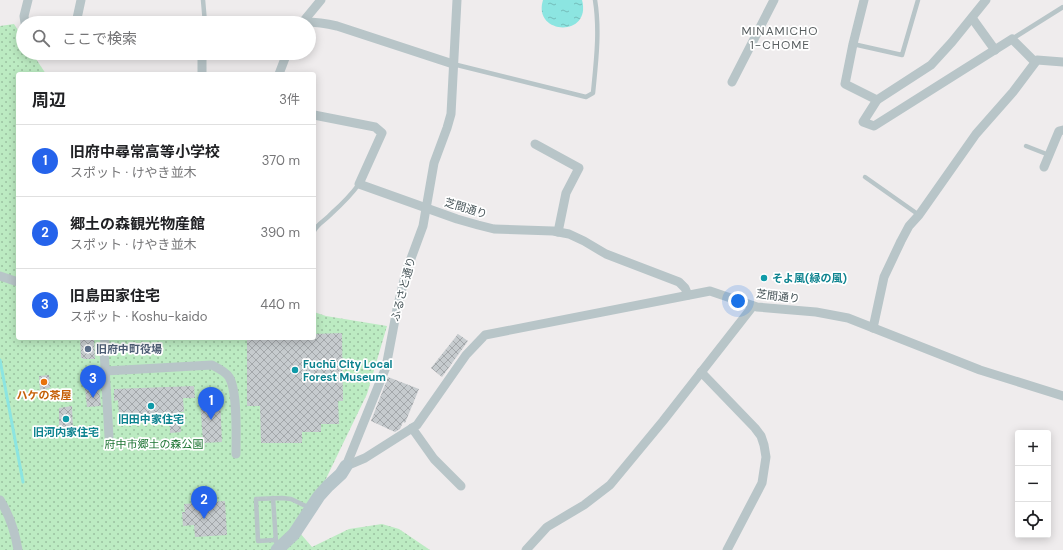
<!DOCTYPE html>
<html lang="ja">
<meta charset="utf-8">
<style>
body{margin:0;font-family:"DM Sans","Noto Sans JP",sans-serif;background:#f2f2f2;color:#202124}
.controls{position:absolute;right:12px;bottom:12px;display:grid;overflow:hidden;border-radius:4px;box-shadow:0 2px 10px #0003}
.controls button{width:36px;height:36px;display:grid;place-items:center;padding:0;border:0;border-bottom:1px solid #e0e0e0;background:#fff;color:#202124;font:20px sans-serif}
.you{position:absolute;left:738px;top:301px;width:14px;height:14px;margin:-10px;border:3px solid #fff;border-radius:50%;background:#1a73e8;box-shadow:0 0 0 6px #1a73e833}
.badge{display:grid;place-items:center;width:26px;height:26px;border-radius:50%;background:#2563eb;color:#fff;font-size:13px;font-weight:700}
.pin{position:absolute;translate:-50% -33px;filter:drop-shadow(0 1px 2px #0008)}
.pin::after{content:'';position:absolute;top:21px;width:14px;height:12px;background:inherit;clip-path:polygon(0 0,100% 0,50% 100%)}
.list{margin:0;padding:0;list-style:none}
h2{display:flex;justify-content:space-between;align-items:center;height:52px;margin:0;padding:0 16px;font-size:17px}
h2 small{font-size:13px;font-weight:400;color:#757577}
.list li{display:grid;grid-template-columns:26px 1fr auto;gap:12px;align-items:center;box-sizing:border-box;height:72px;padding:0 16px;border-top:1px solid #e0e0e0}
.list b{display:block;font-size:15px;white-space:nowrap}
.list p{margin:0;font-size:13px;white-space:nowrap;color:#757577}
.list em{font-size:13px;font-style:normal;color:#757577}
.icon{flex:none;width:22px;height:22px;fill:none;stroke:currentColor;stroke-width:2;stroke-linecap:round;stroke-linejoin:round}
.map{position:relative;flex:none;width:1063px;height:550px;overflow:hidden}
.search{position:absolute;background:#fff;box-shadow:0 2px 10px #0003;left:16px;top:16px;width:300px;height:44px;display:flex;align-items:center;gap:10px;box-sizing:border-box;padding:0 14px;border-radius:22px;color:#757577;font-size:15px}
.panel{position:absolute;background:#fff;box-shadow:0 2px 10px #0003;left:16px;top:72px;width:300px;height:268px;border-radius:4px}
.map>svg:first-child{display:block}
.park{fill:url(#park-dots)}
.water{fill:url(#water-ripples)}
.lines{fill:none;stroke-linecap:round;stroke-linejoin:round}
.stream{stroke:#8ce5e1;stroke-width:3}
.building{fill:url(#building-cross-hatch)}
.lane{stroke:#b8c5c8;stroke-width:4.5}
.street{stroke:#b8c5c8;stroke-width:9}
.secondary{stroke:#b6c5ca;stroke-width:13}
.culture-dot{fill:#0f9aa8;stroke:#fff;stroke-width:1.5}
.service-dot{fill:#5c6f8a;stroke:#fff;stroke-width:1.5}
.food-dot{fill:#e8710a;stroke:#fff;stroke-width:1.5}
.labels{text-anchor:middle;dominant-baseline:central;stroke-width:3.5;stroke-linejoin:round;paint-order:stroke}
.street-label{font-size:11px;fill:#465458;stroke:#fff}
.culture-label{font-size:11px;font-weight:bold;fill:#0d838f;stroke:#fff;text-anchor:start}
.service-label{font-size:11px;font-weight:bold;fill:#4e5e75;stroke:#fff;text-anchor:start}
.food-label{font-size:11px;font-weight:bold;fill:#c56008;stroke:#fff}
.park-label{font-size:11px;fill:#1c7432;stroke:#fff}
.neighbourhood-label{font-size:12px;letter-spacing:1px;fill:#595f61;stroke:#fff}
</style>
<div class="map">
<svg width="1063" height="550" viewBox="0 0 1063 550">
<defs>
<pattern id="park-dots" width="8" height="8" patternUnits="userSpaceOnUse"><rect width="8" height="8" fill="#bcebc2"/><path d="M2 2h.1M6 6h.1" fill="none" stroke="#9bc1a0" stroke-width="1.8" stroke-linecap="round"/></pattern>
<pattern id="water-ripples" width="26" height="14" patternUnits="userSpaceOnUse"><rect width="26" height="14" fill="#8ce5e1"/><path d="M2 4q2-2 4 0t4 0M15 11q2-2 4 0t4 0" fill="none" stroke="#74bcb9"/></pattern>
<pattern id="building-cross-hatch" width="8" height="8" patternUnits="userSpaceOnUse"><rect width="8" height="8" fill="#c6cbce"/><path d="M0 0l8 8M0 8l8-8" fill="none" stroke="#a3a7aa"/></pattern>
</defs>
<rect width="100%" height="100%" fill="#efeced"/>
<polygon class="park" points="14,24 23,38 23,53 32,53 46,74 18,74 18,338 314,338 314,312 326,316 387,326 367,394 321,489 294,526 312,547 349,529 382,524 399,529 430,550 0,550 0,26"/>
<path class="water" d="M543 0H582C592 38 532 35 543 0Z"/>
<g class="lines">
<polyline class="stream" points="0,360 23,482"/>
</g>
<g class="building">
<polygon points="342,333 343,401 338,401 339,424 321,424 321,432 302,432 302,443 261,443 260,406 247,406 247,338 314,338 314,334"/>
<polygon points="458,334 468,341 442,377 431,368"/>
<polygon points="80,338 94,338 95,359 83,359 83,358 81,358"/>
<polygon points="49,375 50,388 40,390 39,376"/>
<polygon points="388,377 419,389 405,423 403,422 400,429 395,432 371,421"/>
<polygon points="194,386 195,398 183,398 184,412 180,412 181,432 170,433 170,413 119,416 118,400 114,401 114,389"/>
<polygon points="85,389 99,389 101,406 87,407"/>
<polygon points="220,396 222,442 203,443 200,397"/>
<polygon points="72,406 73,430 59,431 59,408"/>
<polygon points="225,501 227,535 195,537 194,525 183,526 182,512 185,512 184,504"/>
</g>
<g class="lines">
<g class="lane">
<polyline points="203,0 205,23"/>
<polyline points="1012,39 1063,7"/>
<polyline points="853,44 902,55 918,0"/>
<path d="M453 64 586 97 593 93C596 62 600 31 595 0"/>
<polyline points="1026,146 1049,155"/>
<polyline points="865,177 919,215"/>
<path d="M314 231C318 223 326 220 332 213 342 204 351 195 359 184"/>
<polyline points="273,498 276,542"/>
<polyline points="275,540 258,541 256,499 282,498 291,499 310,508"/>
</g>
<g class="street">
<polyline points="864,0 853,44 845,84 877,100"/>
<polyline points="986,0 952,42 931,65 877,100 863,122 874,126 1012,39 1035,62"/>
<polyline points="972,18 995,50"/>
<polyline points="25,23 24,16 28,0"/>
<polyline points="76,23 81,0"/>
<path d="M290 23C306 21 320 22 337 26L453 64"/>
<polyline points="302,23 321,0"/>
<polyline points="202,53 202,74"/>
<polyline points="279,74 287,53"/>
<polyline points="732,82 774,0"/>
<polyline points="314,115 375,127 382,133 359,184 457,219 478,225 494,229 553,231 569,234 584,241 606,254 679,282 685,288 688,295"/>
<polyline points="535,144 579,168 566,193 558,232"/>
<polyline points="1044,167 1059,131 1063,130"/>
<polyline points="0,276 18,282"/>
<polyline points="873,328 884,277 901,241 909,226 919,215 976,134 1013,92 1037,60 1063,62"/>
<polyline points="105,338 104,350 109,437"/>
<path d="M105 371 212 365C218 368 226 372 229 377 238 391 236 437 236 454"/>
<polyline points="701,372 755,428 761,436 764,445 766,457 762,483 727,550"/>
<polyline points="412,428 434,459 461,486"/>
<polyline points="346,466 365,458 417,425 466,355 485,335 710,291 757,307 816,312 848,318 980,370 1063,396"/>
<polyline points="346,466 386,367 397,309 406,272 423,226 434,163 447,128 451,114 457,0"/>
<path d="M0 500C10 516 15 531 18 550"/>
<polyline points="526,550 547,527 584,505 610,485 663,421 753,306"/>
</g>
<polyline class="secondary" points="277,550 294,534 319,496 328,486 341,474 346,466"/>
</g>
<g class="culture-dot">
<circle cx="764" cy="278" r="4"/>
<circle cx="295" cy="370" r="4"/>
<circle cx="151" cy="406" r="4"/>
<circle cx="66" cy="419" r="4"/>
</g>
<circle class="service-dot" cx="88" cy="349" r="4"/>
<circle class="food-dot" cx="44" cy="382" r="4"/>
<g class="labels">
<g class="street-label">
<text transform="translate(466 208) rotate(17)">芝間通り</text>
<text transform="translate(403 289) rotate(-75)">ふるさと通り</text>
<text transform="translate(778 296) rotate(7)">芝間通り</text>
</g>
<g class="culture-label">
<text x="772" y="278">そよ風(緑の風)</text>
<text x="303" y="364">Fuchū City Local<tspan x="303" dy="13">Forest Museum</tspan></text>
<text x="151" y="419" text-anchor="middle">旧田中家住宅</text>
<text x="66" y="432" text-anchor="middle">旧河内家住宅</text>
</g>
<g class="service-label">
<text x="96" y="349">旧府中町役場</text>
</g>
<g class="food-label">
<text x="44" y="395">ハケの茶屋</text>
</g>
<g class="park-label">
<text x="154" y="444">府中市郷土の森公園</text>
</g>
<g class="neighbourhood-label">
<text x="780" y="31">MINAMICHO<tspan x="780" dy="14">1-CHOME</tspan></text>
</g>
</g>
</svg>
<div class="controls">
<button>+</button>
<button>−</button>
<button><svg class="icon" aria-label="locate" viewBox="0 0 24 24"><circle cx="12" cy="12" r="6"/><path d="M12 2v4M12 18v4M2 12h4M18 12h4"/></svg></button>
</div>
<div class="you"></div>
<div class="pin badge" style="left:211px;top:420px">1</div>
<div class="pin badge" style="left:204px;top:519px">2</div>
<div class="pin badge" style="left:93px;top:398px">3</div>
<div class="search"><svg class="icon" aria-label="search" viewBox="0 0 24 24"><circle cx="10" cy="10" r="6"/><path d="M15 15l6 6"/></svg>ここで検索</div>
<section class="panel">
<h2>周辺<small>3件</small></h2>
<ul class="list">
<li><span class="badge">1</span><div><b>旧府中尋常高等小学校</b><p>スポット · けやき並木</p></div><em>370 m</em></li>
<li><span class="badge">2</span><div><b>郷土の森観光物産館</b><p>スポット · けやき並木</p></div><em>390 m</em></li>
<li><span class="badge">3</span><div><b>旧島田家住宅</b><p>スポット · Koshu-kaido</p></div><em>440 m</em></li>
</ul>
</section>
</div>
